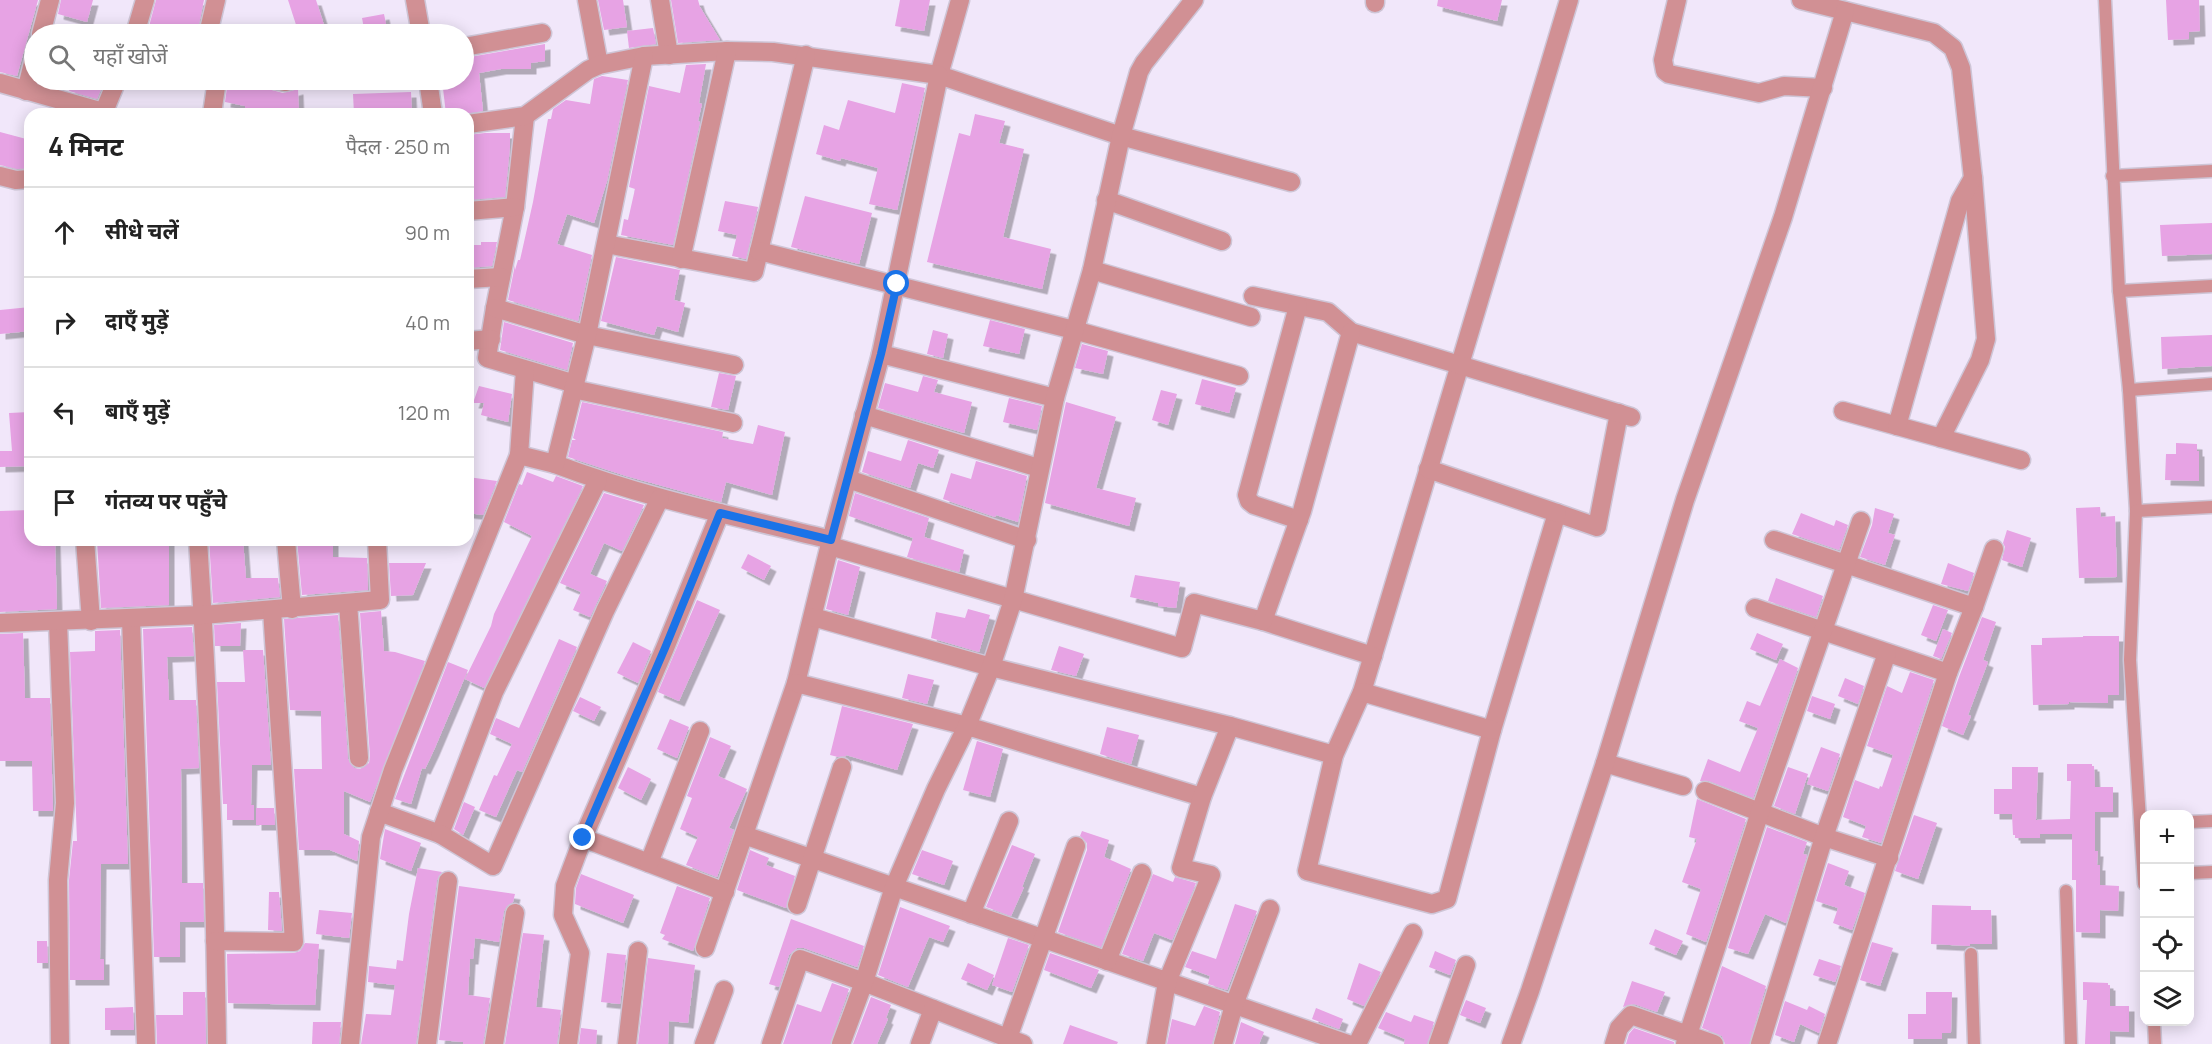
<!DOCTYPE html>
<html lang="hi">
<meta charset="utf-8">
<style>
body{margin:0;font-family:Manrope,"Noto Sans Devanagari",sans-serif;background:#f2f2f2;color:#222}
.controls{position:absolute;right:18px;bottom:18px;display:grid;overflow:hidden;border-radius:12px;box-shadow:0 3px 15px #0003}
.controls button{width:54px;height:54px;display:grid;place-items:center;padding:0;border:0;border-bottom:2px solid #e0e0e0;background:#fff;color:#222;font:30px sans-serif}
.stop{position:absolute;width:18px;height:18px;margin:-14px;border:4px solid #1a73e8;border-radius:50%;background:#fff}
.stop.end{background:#1a73e8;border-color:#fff;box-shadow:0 2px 6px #0008}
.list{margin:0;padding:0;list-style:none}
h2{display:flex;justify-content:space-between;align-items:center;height:78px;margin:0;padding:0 24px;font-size:26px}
h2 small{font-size:20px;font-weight:400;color:#767676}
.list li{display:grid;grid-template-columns:39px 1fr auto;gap:18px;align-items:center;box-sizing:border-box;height:90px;padding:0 24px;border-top:2px solid #e0e0e0}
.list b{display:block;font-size:22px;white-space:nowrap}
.list em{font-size:20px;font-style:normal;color:#767676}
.icon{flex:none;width:33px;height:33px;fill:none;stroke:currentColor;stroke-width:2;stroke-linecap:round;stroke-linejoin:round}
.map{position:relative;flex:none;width:2212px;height:1044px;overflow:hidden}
.search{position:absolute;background:#fff;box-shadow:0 3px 15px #0003;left:24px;top:24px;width:450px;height:66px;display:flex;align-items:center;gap:15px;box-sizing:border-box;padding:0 21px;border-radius:33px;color:#767676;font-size:22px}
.panel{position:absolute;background:#fff;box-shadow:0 3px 15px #0003;left:24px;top:108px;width:450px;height:438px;border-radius:18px}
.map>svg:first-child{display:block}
.building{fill:#e7a3e4;filter:url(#shadow)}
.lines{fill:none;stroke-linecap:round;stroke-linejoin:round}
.lane-casing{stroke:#cec5d6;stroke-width:15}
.street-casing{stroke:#cec5d6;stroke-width:21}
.lane{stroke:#d19094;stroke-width:12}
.street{stroke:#d19094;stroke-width:18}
.route{stroke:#1a73e8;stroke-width:8}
</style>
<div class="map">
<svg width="2212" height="1044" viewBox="0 0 2212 1044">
<defs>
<filter id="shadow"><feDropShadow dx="5.5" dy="5.5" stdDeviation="0" flood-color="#0004"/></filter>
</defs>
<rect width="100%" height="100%" fill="#f1e7fa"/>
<g class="building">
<polygon points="0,0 38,0 17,76 0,72"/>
<polygon points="61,0 93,0 87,22 58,14"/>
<polygon points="156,0 204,0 197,34 147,34"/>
<polygon points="288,0 316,0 325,28 299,34"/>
<polygon points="598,0 623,0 627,27 604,30"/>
<polygon points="671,0 698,0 700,7 720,40 678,43"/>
<polygon points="900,0 930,0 924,31 895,26"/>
<polygon points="1438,0 1502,0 1497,21 1437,6"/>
<polygon points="2166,0 2199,0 2200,31 2189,32 2189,39 2168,40"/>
<polygon points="384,14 388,34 365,34 362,18"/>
<polygon points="653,28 656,44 629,48 627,31"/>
<polygon points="545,44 545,61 531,63 531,69 501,69 479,73 483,111 464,114 446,114 442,80 464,80 464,58"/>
<polygon points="706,64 699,103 702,104 698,121 700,122 673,245 621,235 624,219 628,220 635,189 629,187 649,86 680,93 686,65"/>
<polygon points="602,76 628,80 607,181 594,223 567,214 557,244 592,255 578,321 508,300 515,265 515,270 518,260 520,260 533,202 548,119 551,119 553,109 566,100 590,104 594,79"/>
<polygon points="73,80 105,80 97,99 69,91"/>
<polygon points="228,80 251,80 264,82 268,89 283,93 298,89 299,114 245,114 245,106 225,102"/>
<polygon points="902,83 925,88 897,210 869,204 878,168 841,158 840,161 816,154 824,125 839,130 848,100 895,113"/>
<polygon points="411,92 412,114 354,114 353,94"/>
<polygon points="975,114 1005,121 999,143 1024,149 1003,237 1051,249 1042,289 927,262 959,133 970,136"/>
<polygon points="0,132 30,140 30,168 17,169 0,165"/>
<polygon points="485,133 510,133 510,147 505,197 468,200 468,135"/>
<polygon points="805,196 872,213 859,264 791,247"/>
<polygon points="725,201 758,207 746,259 732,256 737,235 718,231"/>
<polygon points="2212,223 2212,254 2162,256 2160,225"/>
<polygon points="481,242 497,242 492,266 468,268 468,245 481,245"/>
<polygon points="616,257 680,270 674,300 685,303 678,332 657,326 654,335 601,321"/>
<polygon points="30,307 30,331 0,334 0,310"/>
<polygon points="990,320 1025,329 1019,354 983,346"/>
<polygon points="504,322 573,343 567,370 500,350"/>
<polygon points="933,330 948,334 943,358 927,354"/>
<polygon points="2212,335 2212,366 2162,369 2161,337"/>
<polygon points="1082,344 1108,351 1103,374 1075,368"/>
<polygon points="719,373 736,376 728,410 711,407"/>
<polygon points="923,376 938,380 934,392 972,402 964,433 878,408 885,383 918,392"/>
<polygon points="1202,379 1236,388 1229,413 1195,404"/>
<polygon points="479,386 512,394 508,422 481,415 484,403 473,403"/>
<polygon points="1161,390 1177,394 1168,425 1152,420"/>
<polygon points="1009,398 1042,406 1037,430 1003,422"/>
<polygon points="582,402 723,432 722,438 753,444 758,425 785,432 772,495 726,482 721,502 626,476 568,457 572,440 576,440 573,438"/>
<polygon points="1066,402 1116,417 1096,488 1136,498 1129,526 1045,503"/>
<polygon points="30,412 30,466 0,467 0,451 12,451 9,413"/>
<polygon points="908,440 939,450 933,468 918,463 910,488 862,472 868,451 901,461"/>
<polygon points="2176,443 2197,444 2197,451 2199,451 2199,481 2165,480 2166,454 2176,454"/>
<polygon points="976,461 1027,476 1018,522 996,515 995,517 943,499 951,473 971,479"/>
<polygon points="527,472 553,482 556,476 583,486 484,688 465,679 491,626 494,614 532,536 504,522 519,484 522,485"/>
<polygon points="468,477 497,481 483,515 468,513"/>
<polygon points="604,493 644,505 622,551 604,543 590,574 607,581 590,617 573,610 581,592 560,583"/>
<polygon points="855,493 929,518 924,537 964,550 959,572 907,557 913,538 849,516"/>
<polygon points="2100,507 2101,517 2115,516 2117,577 2079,578 2076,508"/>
<polygon points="1875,508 1894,514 1888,533 1895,535 1885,565 1860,557 1872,525"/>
<polygon points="30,510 30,540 55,540 57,609 0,612 0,511"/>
<polygon points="1801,513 1834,526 1836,520 1848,525 1839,550 1792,534"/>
<polygon points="2007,530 2031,538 2022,567 2002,560 2005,547 2003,543"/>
<polygon points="97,540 169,540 169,605 101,608"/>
<polygon points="209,540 243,540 246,578 278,578 280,597 213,603"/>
<polygon points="297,540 333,540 333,557 367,558 368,590 302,595"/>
<polygon points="748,554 771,566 764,580 741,568"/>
<polygon points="838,560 860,567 848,615 826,609"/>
<polygon points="389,563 426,563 413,595 391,596"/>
<polygon points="1948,563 1974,573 1968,591 1941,584"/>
<polygon points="1135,575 1180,582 1176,608 1158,606 1158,603 1130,597"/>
<polygon points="1776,578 1823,596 1816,617 1768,601"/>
<polygon points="697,600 720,610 679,701 658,692"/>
<polygon points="1933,605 1948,610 1936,641 1921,635"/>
<polygon points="968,609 990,615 979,652 931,638 936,612 965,618"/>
<polygon points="381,611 384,651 395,652 425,661 370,802 344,791 344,834 359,841 357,861 330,850 299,850 294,769 322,769 321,721 321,711 290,710 284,619 338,615 348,759 354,768 360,769 369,763 370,757 360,613"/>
<polygon points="1982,617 1996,622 1983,660 1988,662 1968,715 1971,716 1963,735 1942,726 1959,677"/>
<polygon points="241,623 240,646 215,646 214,625"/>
<polygon points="192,627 194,656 167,657 169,700 196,700 199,768 181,769 182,883 203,883 204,922 180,922 180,957 154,957 143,629"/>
<polygon points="1943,629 1952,633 1941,659 1933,656"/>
<polygon points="120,630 128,864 101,864 100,959 104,959 104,980 70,980 69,880 73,841 77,841 70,652 95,651 95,631"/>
<polygon points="23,633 25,698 50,698 53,811 33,811 32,761 0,761 0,634"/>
<polygon points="1757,633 1783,644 1776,660 1750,649"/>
<polygon points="2083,636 2119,636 2119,695 2108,695 2108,703 2069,702 2069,704 2033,705 2031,645 2042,645 2042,638 2083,637"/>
<polygon points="559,639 577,647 522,772 517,770 496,817 479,810 494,775 497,776 512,744 490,734 496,718 519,728"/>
<polygon points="633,642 651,651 638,683 617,673"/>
<polygon points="1059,646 1084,654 1076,676 1051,670"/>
<polygon points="243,650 263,650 271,765 252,765 251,805 254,805 254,820 227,820 227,804 223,804 217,682 245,682"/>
<polygon points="1780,659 1798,668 1753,798 1709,781 1700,781 1708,759 1740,772 1758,728 1739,721 1747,701 1760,706"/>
<polygon points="448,662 468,670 434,750 425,769 422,768 411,804 395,799"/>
<polygon points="1910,672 1934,680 1881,843 1862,837 1866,826 1843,817 1855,780 1879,789 1880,786 1882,787 1893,755 1867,746 1887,686 1902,693"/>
<polygon points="908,674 934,680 927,704 902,698"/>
<polygon points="1845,678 1864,686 1858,704 1838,696"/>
<polygon points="1812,696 1835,704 1830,719 1807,711"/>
<polygon points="580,697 601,707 594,721 573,711"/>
<polygon points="842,706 913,724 897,770 846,755 846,756 838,757 830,755"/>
<polygon points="670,719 689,727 677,758 657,749"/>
<polygon points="1107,727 1139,735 1131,764 1100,754"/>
<polygon points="710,737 731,746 718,776 747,789 729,828 734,830 717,877 686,865 698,837 680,829 692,798 687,796"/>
<polygon points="977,741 1003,749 990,797 963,790"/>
<polygon points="1821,747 1840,754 1828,791 1807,784"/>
<polygon points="2067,764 2092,764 2092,766 2094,766 2095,787 2113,787 2113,812 2095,812 2095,851 2098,851 2097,865 2100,865 2100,885 2119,886 2118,911 2100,910 2100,933 2076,932 2076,880 2072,880 2072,834 2040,834 2040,838 2015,838 2015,835 2013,835 2012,814 1994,814 1994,789 2012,789 2012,767 2038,767 2036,820 2070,819 2071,781 2067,781"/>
<polygon points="628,767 651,779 641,800 618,788"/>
<polygon points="1788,767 1808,774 1795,814 1774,806"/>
<polygon points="1697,799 1746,819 1706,942 1686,934 1701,889 1682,882 1697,839 1689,837"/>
<polygon points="464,802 475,807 463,835 454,829"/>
<polygon points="256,808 274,808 275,825 256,825"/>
<polygon points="1914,815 1937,823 1918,879 1895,871"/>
<polygon points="1767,827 1807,842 1803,854 1807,855 1786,923 1765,914 1748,954 1728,948"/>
<polygon points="385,829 421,843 411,871 380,859"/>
<polygon points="1082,831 1109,840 1104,857 1131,869 1101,947 1058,932 1087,850 1087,843 1080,836"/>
<polygon points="1012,845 1035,854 1022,887 1024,887 1011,916 986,907"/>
<polygon points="750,850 769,858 766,865 795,876 786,908 737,890"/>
<polygon points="922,850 953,861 944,885 912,874"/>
<polygon points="1828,863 1849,871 1844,885 1865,893 1852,930 1833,923 1838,908 1816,901"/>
<polygon points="418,868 442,872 437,880 416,1044 361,1044 366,1014 391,1015 395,985 368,982 369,966 396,969 397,960 403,961 409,914"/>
<polygon points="581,874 634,895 623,923 575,904 576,888"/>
<polygon points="1153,874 1173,882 1175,877 1196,883 1172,940 1154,933 1143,961 1122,954"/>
<polygon points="459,886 515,894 513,902 507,906 504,911 499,942 475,938 473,959 470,959 468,995 490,998 483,1044 463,1044 463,1042 439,1040"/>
<polygon points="677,886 710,898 693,951 662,939 665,935 660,933"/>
<polygon points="269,892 279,892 282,931 268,930"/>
<polygon points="1235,904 1257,911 1227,990 1208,984 1210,976 1185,967 1192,951 1216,959"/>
<polygon points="1932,905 1971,906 1971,910 1991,910 1992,944 1970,944 1970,946 1931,944"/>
<polygon points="900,907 950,926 943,942 929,937 908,987 878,975"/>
<polygon points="319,910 352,913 349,938 316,934"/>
<polygon points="791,919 864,946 857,967 804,948 797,948 789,955 779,987 769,984"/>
<polygon points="1655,929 1683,941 1676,955 1649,944"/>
<polygon points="523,933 544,935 536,1007 561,1010 557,1044 505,1044"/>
<polygon points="1008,938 1029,945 1012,992 992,985"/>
<polygon points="37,941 47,941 48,963 37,963"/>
<polygon points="1872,942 1893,948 1880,986 1860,980"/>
<polygon points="305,943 319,944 315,1005 228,1003 227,954 294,953 300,951"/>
<polygon points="1435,951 1456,960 1450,975 1429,967"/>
<polygon points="607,953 626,955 620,1004 601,1002"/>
<polygon points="1050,953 1099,970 1091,988 1044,970"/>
<polygon points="648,958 695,965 688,1023 669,1021 668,1044 638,1044"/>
<polygon points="1819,959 1841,966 1835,982 1813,975"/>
<polygon points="968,963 994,975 987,990 961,979"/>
<polygon points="1359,963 1381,972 1364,1006 1347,999"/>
<polygon points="1722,966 1766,986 1749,1044 1725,1044 1722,1036 1702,1028"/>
<polygon points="1632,981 1665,992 1657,1012 1634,1004 1623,1007"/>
<polygon points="2083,982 2108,983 2108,985 2110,985 2110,1006 2129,1006 2129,1032 2110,1031 2110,1044 2085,1044 2087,1000 2083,1000"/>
<polygon points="832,983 849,989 830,1044 783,1044 797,1004 821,1012"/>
<polygon points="183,992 205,992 206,1044 157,1044 156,1015 183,1015"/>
<polygon points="1926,992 1952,992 1951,1033 1942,1033 1942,1039 1908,1039 1908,1014 1926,1014"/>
<polygon points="871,997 891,1005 886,1018 888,1019 877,1044 853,1044"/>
<polygon points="1466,1000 1486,1008 1480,1023 1460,1015"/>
<polygon points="1785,1001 1807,1010 1809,1006 1825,1014 1819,1033 1800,1024 1794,1042 1775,1035"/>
<polygon points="1204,1006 1220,1012 1212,1044 1167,1044 1172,1019 1195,1026"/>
<polygon points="133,1007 134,1030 105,1030 105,1008"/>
<polygon points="1316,1008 1343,1019 1339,1029 1312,1019"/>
<polygon points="1386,1012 1411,1022 1414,1015 1434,1022 1427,1044 1404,1044 1405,1039 1378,1028"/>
<polygon points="313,1022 341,1022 339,1044 312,1044"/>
<polygon points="1241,1022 1264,1032 1259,1044 1235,1044"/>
<polygon points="1070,1025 1118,1042 1117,1044 1063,1044"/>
<polygon points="581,1028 597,1030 596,1044 579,1044"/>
<polygon points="1634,1028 1674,1042 1674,1044 1626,1044 1629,1034"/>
</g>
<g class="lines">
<defs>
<g id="lane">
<polyline points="2105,0 2119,291 2129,390 2136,511 2130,660 2144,884"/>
<polyline points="2112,176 2212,171"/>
<polyline points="2119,291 2212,286"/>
<polyline points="2129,390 2212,384"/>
<polyline points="2136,511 2212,507"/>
<polyline points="2190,822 2212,821"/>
<polyline points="2190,873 2212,872"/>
<polyline points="2066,891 2071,1044"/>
<polyline points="1971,954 1974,1044"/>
<polyline points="2154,1022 2155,1044"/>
</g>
<g id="street">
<polyline points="415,0 421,34"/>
<polyline points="587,0 599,65"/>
<polyline points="660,0 669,55"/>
<polyline points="960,0 939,75 1121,136 1291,182"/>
<polyline points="1569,0 1362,692 1334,755 1307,871 1432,904 1447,899 1492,730 1557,513 1597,527 1619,413"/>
<polyline points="1677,0 1663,60 1665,71 1669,74 1759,93 1784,86 1823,88"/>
<polyline points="1801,0 1934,33 1953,48 1961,68 1973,178 1986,339 1980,360 1941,438"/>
<polyline points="1375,3 1375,0"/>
<polyline points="41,34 50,0"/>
<polyline points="135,34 145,0"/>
<polyline points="208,34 216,0"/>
<polyline points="464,47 542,33"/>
<polyline points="275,80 285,82 292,80"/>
<polyline points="428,80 433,114"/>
<polyline points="0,83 103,112"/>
<polyline points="26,91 34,59"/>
<polyline points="103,114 117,80"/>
<polyline points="212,114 217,80"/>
<polyline points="525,116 515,207 495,308 487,358 575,384"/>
<polyline points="468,124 525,116 588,70 599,65 644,56 727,51 773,52 939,75 881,354 831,540 796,683 705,948"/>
<polyline points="0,176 16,180 30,179"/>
<polyline points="1106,200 1222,241"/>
<polyline points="468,211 515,207"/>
<polyline points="606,244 754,272 806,55"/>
<polyline points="759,251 1074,330 1239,376"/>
<polyline points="681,259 727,51"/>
<polyline points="1092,270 1251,317"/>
<polyline points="468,279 501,277"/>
<polyline points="1253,296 1328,312 1351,332 1631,417"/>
<polyline points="1298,306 1247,495 1249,501 1254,505 1299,520"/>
<polyline points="495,308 587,335 734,365"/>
<polyline points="468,341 491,339"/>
<polyline points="881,354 1055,398"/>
<polyline points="573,389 733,423"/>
<polyline points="1843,411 2021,460"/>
<polyline points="864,415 1039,468"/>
<polyline points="1897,426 1960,201 1973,178"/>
<polyline points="519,455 525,370"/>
<path d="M555 464C645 498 738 517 831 540"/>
<polyline points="1428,469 1557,513"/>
<polyline points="848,479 1027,540"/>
<polyline points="85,540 91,621"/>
<path d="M198 540C209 708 215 876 217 1044"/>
<polyline points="286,540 292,609"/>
<polyline points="1774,540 1974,607 1994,549"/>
<polyline points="830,546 1182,648 1194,603 1263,621 1373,656"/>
<polyline points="348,603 359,758"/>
<polyline points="1755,608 1948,673"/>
<polyline points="813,617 991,667 1230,726 1334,755"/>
<polyline points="131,619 146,1044"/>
<polyline points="1263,621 1302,511 1351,332"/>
<polyline points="58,622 65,803 58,880 60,1044"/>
<polyline points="0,623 203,615 380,600 377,540"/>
<polyline points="796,683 967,726 1202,797"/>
<polyline points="1362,692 1492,730"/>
<polyline points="1605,763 1683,786"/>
<polyline points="1705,791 1824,837 1889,858"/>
<polyline points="379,812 440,834 494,692 598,480"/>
<polyline points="440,834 493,866 605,611 660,498"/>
<polyline points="744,835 1348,1044"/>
<polyline points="583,838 725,892"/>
<polyline points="649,863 700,731"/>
<polyline points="797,905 842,767"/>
<polyline points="971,914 1009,821"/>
<polyline points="215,941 294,942 272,610"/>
<polyline points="1107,961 1142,873"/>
<polyline points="1008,1038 1076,846"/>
<polyline points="350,1044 371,837 393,770 519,455 555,464 587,335 644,56"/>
<polyline points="427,1044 448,881"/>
<polyline points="494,1044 515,913"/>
<polyline points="568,1044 580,953 563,915 565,886 583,838 665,648 720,513"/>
<polyline points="627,1044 638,951"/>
<polyline points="704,1044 724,990"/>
<polyline points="771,1044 800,959 864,982 1023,1044"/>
<polyline points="841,1044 864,982 894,887 936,789 967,726 991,667 1013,600 1055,398 1092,270 1121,136 1139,72 1144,63 1194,0"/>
<polyline points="920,1044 933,1009"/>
<polyline points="1156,1044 1167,982 1211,875 1181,868 1202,797 1230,726"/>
<polyline points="1223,1044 1234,1005 1270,909"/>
<polyline points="1357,1044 1413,933"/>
<polyline points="1438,1044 1466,965"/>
<polyline points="1511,1044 1530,991 1605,763 1685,500 1783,217 1845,11"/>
<polyline points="1614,1044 1619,1028 1631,1015 1714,1044"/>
<polyline points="1685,1044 1760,812 1861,521"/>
<polyline points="1760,1044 1824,837 1887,653"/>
<polyline points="1827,1044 1948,673 1974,607"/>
</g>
</defs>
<use href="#lane" class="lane-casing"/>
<use href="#street" class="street-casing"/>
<use href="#lane" class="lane"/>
<use href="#street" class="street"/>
</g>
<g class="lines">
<polyline class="route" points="583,838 665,648 720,513 831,540 881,354 897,284"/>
</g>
</svg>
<div class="controls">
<button>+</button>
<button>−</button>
<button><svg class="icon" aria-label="locate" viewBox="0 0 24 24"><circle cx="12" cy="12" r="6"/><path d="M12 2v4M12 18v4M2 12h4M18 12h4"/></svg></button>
<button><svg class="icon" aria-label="layers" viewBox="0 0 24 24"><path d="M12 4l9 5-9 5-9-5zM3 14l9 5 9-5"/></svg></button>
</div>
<div class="stop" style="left:897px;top:284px"></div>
<div class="stop end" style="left:583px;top:838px"></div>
<div class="search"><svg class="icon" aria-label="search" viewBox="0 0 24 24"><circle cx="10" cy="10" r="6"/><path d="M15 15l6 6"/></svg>यहाँ खोजें</div>
<section class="panel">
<h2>4 मिनट<small>पैदल · 250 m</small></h2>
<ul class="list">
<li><svg class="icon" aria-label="ahead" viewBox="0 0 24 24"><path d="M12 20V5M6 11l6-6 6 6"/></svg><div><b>सीधे चलें</b></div><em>90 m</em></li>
<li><svg class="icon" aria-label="right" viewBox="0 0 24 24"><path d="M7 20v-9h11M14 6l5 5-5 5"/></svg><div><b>दाएँ मुड़ें</b></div><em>40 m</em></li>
<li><svg class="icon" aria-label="left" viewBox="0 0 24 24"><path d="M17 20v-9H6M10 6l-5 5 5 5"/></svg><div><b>बाएँ मुड़ें</b></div><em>120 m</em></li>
<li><svg class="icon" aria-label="arrive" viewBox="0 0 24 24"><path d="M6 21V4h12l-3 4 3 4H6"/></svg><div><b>गंतव्य पर पहुँचे</b></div></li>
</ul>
</section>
</div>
